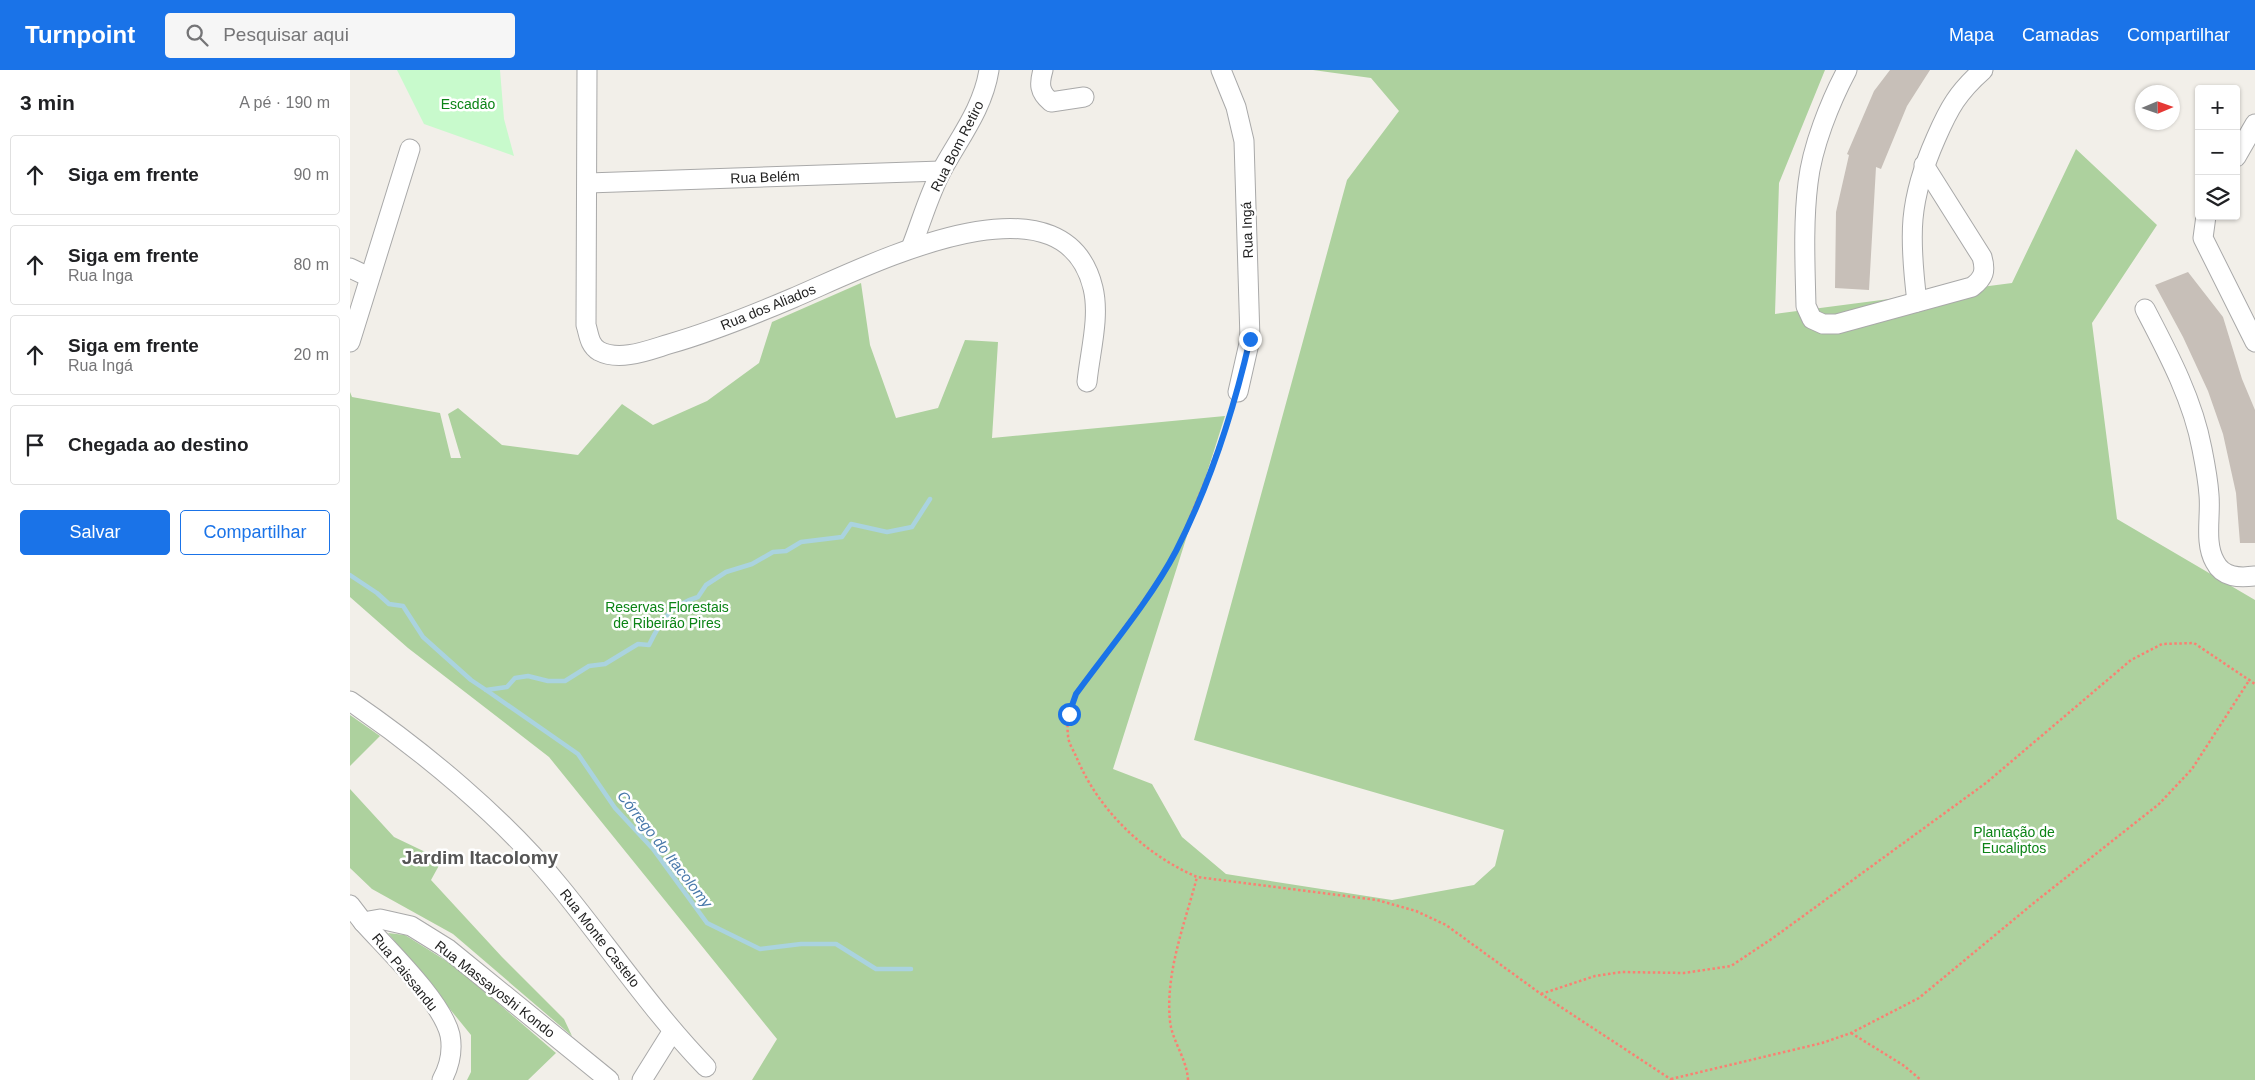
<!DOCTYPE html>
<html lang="pt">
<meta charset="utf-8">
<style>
body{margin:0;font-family:Helvetica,sans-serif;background:#f6f6f6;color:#202124}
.controls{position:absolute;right:15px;top:15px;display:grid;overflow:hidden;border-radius:5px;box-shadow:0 1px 4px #0004}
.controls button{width:45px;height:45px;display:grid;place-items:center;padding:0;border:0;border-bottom:1px solid #e0e0e0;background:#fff;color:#202124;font:25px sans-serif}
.compass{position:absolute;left:1785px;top:15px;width:45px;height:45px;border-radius:50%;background:#fff;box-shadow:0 1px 4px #0004;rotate:88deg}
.stop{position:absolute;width:15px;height:15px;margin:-11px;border:4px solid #1a73e8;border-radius:50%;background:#fff}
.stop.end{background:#1a73e8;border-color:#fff;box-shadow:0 1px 5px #0008}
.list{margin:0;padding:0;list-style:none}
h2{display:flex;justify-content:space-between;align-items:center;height:65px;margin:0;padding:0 20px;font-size:21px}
h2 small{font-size:16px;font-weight:400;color:#757577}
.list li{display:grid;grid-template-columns:32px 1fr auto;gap:15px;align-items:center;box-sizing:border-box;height:80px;margin:0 10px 10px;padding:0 10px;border:1px solid #e0e0e0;border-radius:5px}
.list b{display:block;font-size:19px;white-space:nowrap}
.list p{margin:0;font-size:16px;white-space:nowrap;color:#757577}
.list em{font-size:16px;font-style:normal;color:#757577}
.actions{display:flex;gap:10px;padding:15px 20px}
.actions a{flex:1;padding:11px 0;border:1px solid #1a73e8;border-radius:5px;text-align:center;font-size:18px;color:#1a73e8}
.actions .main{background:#1a73e8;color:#fff}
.icon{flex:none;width:28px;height:28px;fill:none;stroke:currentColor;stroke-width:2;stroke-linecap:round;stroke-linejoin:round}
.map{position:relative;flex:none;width:1905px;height:1010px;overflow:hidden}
header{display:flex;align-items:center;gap:30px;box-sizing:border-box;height:70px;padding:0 25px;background:#1a73e8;color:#fff}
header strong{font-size:24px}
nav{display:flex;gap:28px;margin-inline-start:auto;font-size:18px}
.search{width:350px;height:45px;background:#f6f6f6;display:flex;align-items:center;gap:12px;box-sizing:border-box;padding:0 18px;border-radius:5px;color:#757577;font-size:19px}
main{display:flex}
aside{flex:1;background:#fff}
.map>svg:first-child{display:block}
.forest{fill:#add19e}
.park{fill:#c8facc}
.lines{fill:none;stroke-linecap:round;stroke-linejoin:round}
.stream{stroke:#aad3df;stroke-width:4.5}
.building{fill:#c7bfb8}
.minor-casing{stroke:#a9a9a9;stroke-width:21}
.path{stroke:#fa8072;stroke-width:2.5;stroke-dasharray:2.5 2.5;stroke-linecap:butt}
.minor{stroke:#fff;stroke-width:19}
.route{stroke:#1a73e8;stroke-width:6}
.labels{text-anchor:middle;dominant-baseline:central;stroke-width:5;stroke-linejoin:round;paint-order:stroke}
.park-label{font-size:14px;fill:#0c8416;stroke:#fff}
.street-label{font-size:14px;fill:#222;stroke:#fff}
.water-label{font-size:15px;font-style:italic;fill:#4a7aab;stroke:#fff}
.district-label{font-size:19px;font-weight:bold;fill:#555;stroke:#fff}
</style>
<header>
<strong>Turnpoint</strong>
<div class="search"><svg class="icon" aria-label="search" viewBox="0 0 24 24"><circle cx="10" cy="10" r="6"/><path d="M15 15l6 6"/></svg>Pesquisar aqui</div>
<nav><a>Mapa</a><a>Camadas</a><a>Compartilhar</a></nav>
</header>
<main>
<aside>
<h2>3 min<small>A pé · 190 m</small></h2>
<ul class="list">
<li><svg class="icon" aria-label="ahead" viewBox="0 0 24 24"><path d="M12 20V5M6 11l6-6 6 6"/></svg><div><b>Siga em frente</b></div><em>90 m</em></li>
<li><svg class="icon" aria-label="ahead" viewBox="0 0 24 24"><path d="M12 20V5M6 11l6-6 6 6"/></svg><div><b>Siga em frente</b><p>Rua Inga</p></div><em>80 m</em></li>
<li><svg class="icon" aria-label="ahead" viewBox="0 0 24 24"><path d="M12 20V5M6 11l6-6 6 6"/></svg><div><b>Siga em frente</b><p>Rua Ingá</p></div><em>20 m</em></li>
<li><svg class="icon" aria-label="arrive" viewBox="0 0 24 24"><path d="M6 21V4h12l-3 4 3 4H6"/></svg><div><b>Chegada ao destino</b></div></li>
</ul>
<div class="actions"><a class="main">Salvar</a><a>Compartilhar</a></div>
</aside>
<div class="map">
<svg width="1905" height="1010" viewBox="0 0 1905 1010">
<rect width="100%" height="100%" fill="#f2efe9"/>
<g class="forest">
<polygon points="963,0 1475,0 1429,113 1425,244 1662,213 1726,79 1807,155 1742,253 1767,449 1905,530 1905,1010 402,1010 427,969 199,687 58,578 0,527 0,322 2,327 90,343 101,388 111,388 98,344 108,338 152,375 228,385 272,334 303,355 357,331 409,293 422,252 511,213 520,275 546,348 588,338 615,270 648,272 642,368 875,346 763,699 802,714 832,767 876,804 1042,830 1124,815 1145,796 1154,760 844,670 997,110 1049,41 1021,8"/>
<polygon points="0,645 30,666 0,696"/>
<polygon points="0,719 44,767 92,790 81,810 152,887 214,949 222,966 103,864 22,819 0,798"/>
<polygon points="38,863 55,865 106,897 206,983 178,1010 117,1010 121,1002 121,965"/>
</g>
<polygon class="park" points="47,0 150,0 154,49 164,86 74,54"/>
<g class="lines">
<g class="stream">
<path d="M0 505 27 523 39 534 53 536 73 567 121 610 136 620 157 617 165 608 178 606 198 611H215L239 596 255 594 288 574 299 575C311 550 321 535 348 527L356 515 376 502 402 494 423 482 436 481 451 472 492 467 501 454 537 462 562 457 580 429"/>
<polyline points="136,620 228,684 265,738 303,779 357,853 410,879 451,874 486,874 526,899 561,899"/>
</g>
</g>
<g class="building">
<polygon points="1540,0 1580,0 1557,36 1531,99 1526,97 1519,220 1485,218 1486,142 1499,85 1497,84 1524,21"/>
<polygon points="1838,202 1873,247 1892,309 1905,340 1905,473 1890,473 1886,423 1873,364 1858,321 1833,267 1805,215"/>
</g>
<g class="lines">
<defs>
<g id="minor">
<path d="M237 0 236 255C239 264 239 275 249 281 270 292 299 280 319 274 361 262 403 245 443 228 512 199 713 93 743 218 750 247 740 282 737 312"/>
<path d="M693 0C689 14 689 22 701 32L734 27"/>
<polyline points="871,0 886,37 894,71 900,269 888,322"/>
<path d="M1497 0C1480 32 1462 77 1458 113 1453 153 1455 195 1456 236L1462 249 1473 254H1487L1622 217C1634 208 1636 201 1632 187L1574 95"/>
<polyline points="1886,87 1905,54"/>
<polyline points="238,113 591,101"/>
<polyline points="1856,146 1853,168 1905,272"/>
<path d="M561 178C571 153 579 124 592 100 610 67 633 38 639 0"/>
<polyline points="0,198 19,207"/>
<path d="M1567 232C1559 166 1558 131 1586 68 1599 38 1608 22 1633 0"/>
<path d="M1795 239C1818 283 1843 330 1852 379 1855 394 1858 410 1859 425 1861 446 1854 473 1865 492 1873 508 1890 508 1905 506"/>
<polyline points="0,272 60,79"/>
<path d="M0 631C73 681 154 748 210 817 259 877 302 941 356 997"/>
<polyline points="0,835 13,852 30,849 61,856 98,879 259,1010"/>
<path d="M13 852C37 879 92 931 100 965 103 981 99 997 92 1010"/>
<polyline points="292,1010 322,962"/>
</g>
</defs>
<use href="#minor" class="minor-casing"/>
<g class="path">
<path d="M882 338 858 404 826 481 803 517 726 625C721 638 716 651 718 665 718 672 723 680 726 686 748 740 794 784 847 807L1027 830 1066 841 1096 855 1191 924 1322 1010"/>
<polyline points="1191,924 1245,906 1272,902 1334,903 1381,896 1423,868 1636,713 1781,590 1812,574 1844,573 1905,614"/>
<polyline points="1501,963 1553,995 1571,1010"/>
<polyline points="1321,1009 1472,973 1501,963 1569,928 1685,832 1809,734 1842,699 1900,609"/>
<path d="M838 1010C837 989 822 971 820 951 815 903 835 853 847 807"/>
</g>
<use href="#minor" class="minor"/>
</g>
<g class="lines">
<path class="route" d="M719 644 726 624C758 580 801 529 826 481 859 416 884 339 900 269"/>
</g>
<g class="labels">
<g class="park-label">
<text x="118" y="34">Escadão</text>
<text x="317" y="537">Reservas Florestais<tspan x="317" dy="16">de Ribeirão Pires</tspan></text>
<text x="1664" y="762">Plantação de<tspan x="1664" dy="16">Eucaliptos</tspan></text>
</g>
<g class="street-label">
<text transform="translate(607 76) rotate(-63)">Rua Bom Retiro</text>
<text transform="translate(415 107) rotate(-2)">Rua Belém</text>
<text transform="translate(897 160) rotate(-92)">Rua Ingá</text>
<text transform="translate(418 237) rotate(-22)">Rua dos Aliados</text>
<text transform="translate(250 868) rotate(52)">Rua Monte Castelo</text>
<text transform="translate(55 902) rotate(51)">Rua Paissandu</text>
<text transform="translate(145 919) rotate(38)">Rua Massayoshi Kondo</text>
</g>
<g class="water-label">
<text transform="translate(315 779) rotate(52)">Córrego do Itacolomy</text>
</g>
<g class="district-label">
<text x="130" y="787">Jardim Itacolomy</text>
</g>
</g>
</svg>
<div class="controls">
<button>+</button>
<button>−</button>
<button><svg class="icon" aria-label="layers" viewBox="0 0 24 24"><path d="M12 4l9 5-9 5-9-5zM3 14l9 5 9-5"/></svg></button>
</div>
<svg class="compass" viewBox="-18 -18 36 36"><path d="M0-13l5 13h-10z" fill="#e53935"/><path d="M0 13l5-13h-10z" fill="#757577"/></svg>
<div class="stop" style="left:719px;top:644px"></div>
<div class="stop end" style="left:900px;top:269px"></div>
</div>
</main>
